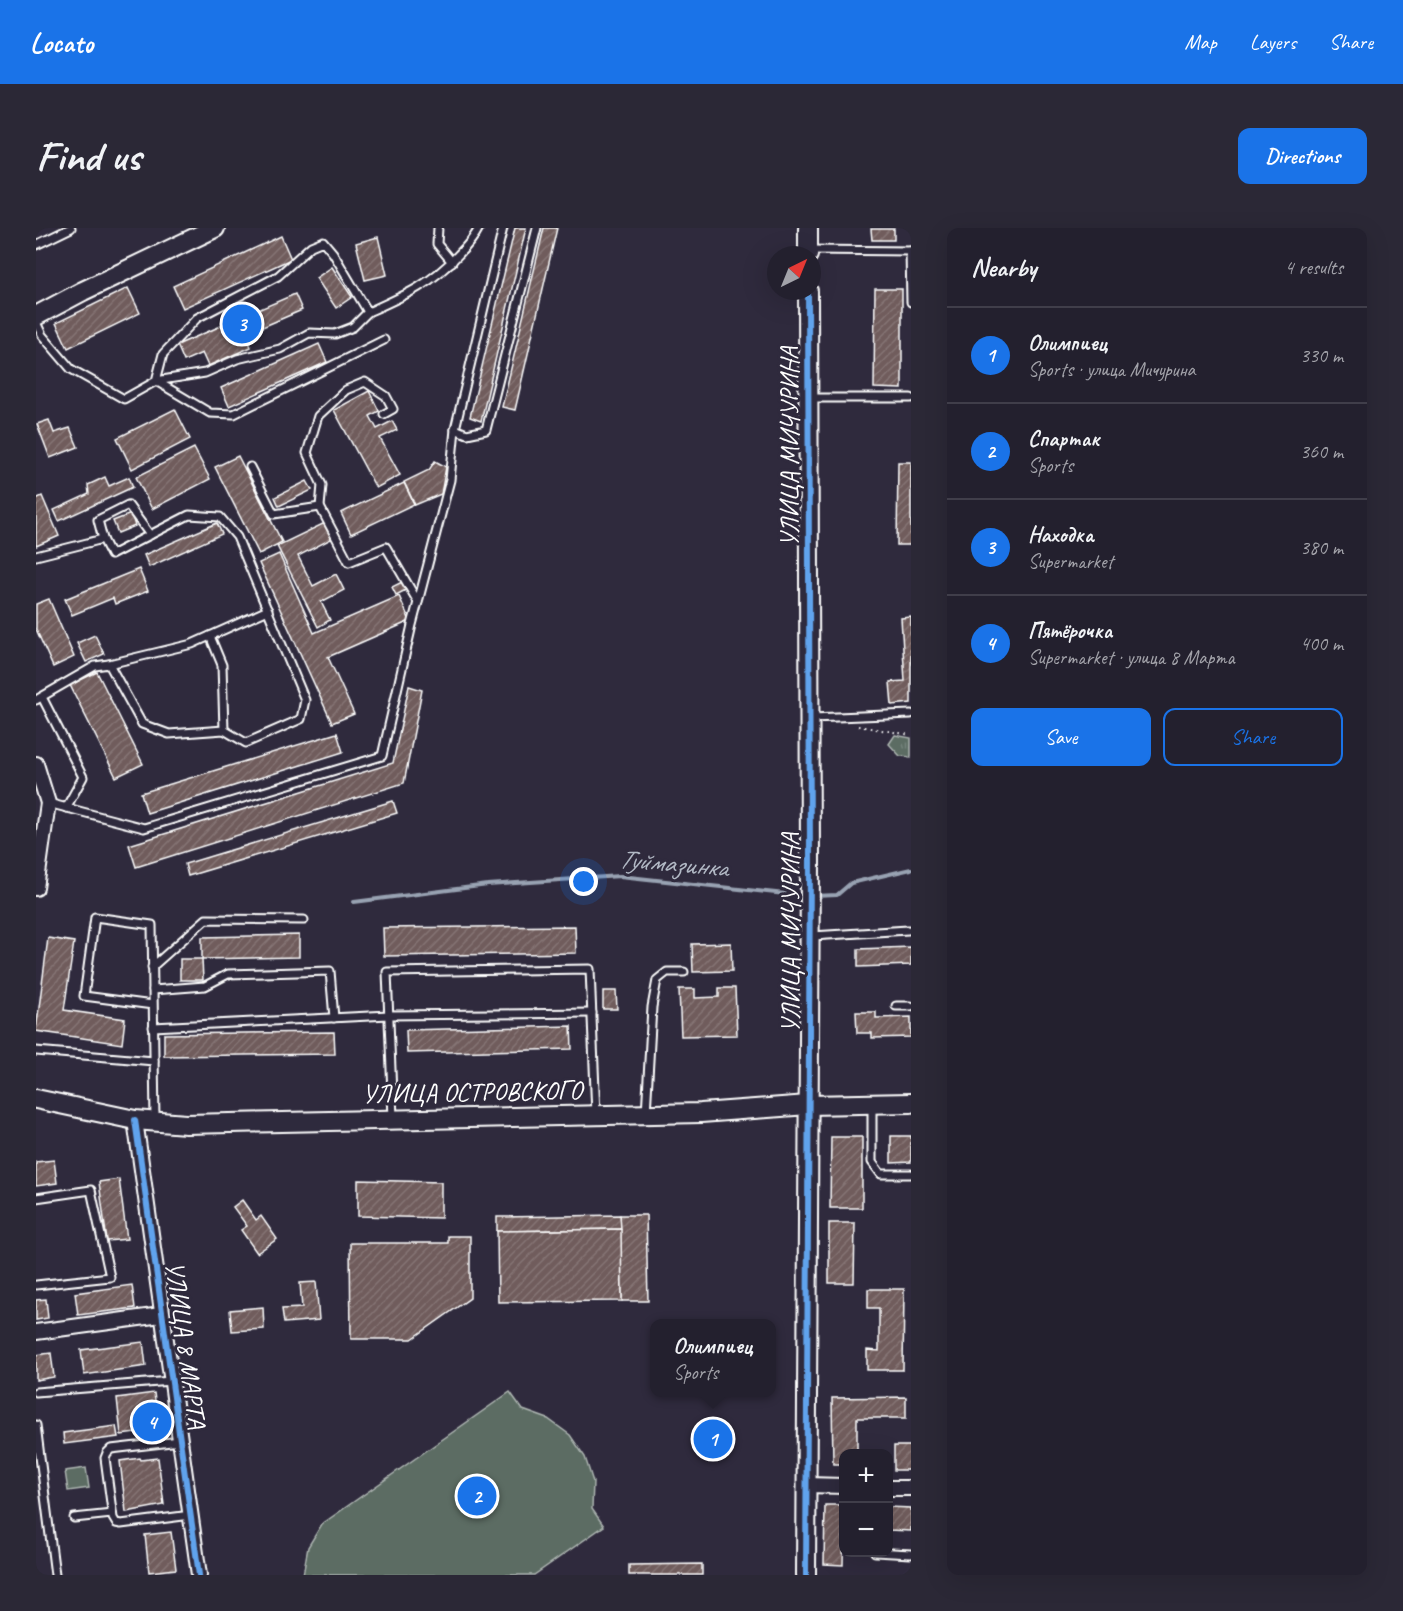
<!DOCTYPE html>
<meta charset="utf-8">
<style>
body{margin:0;font-family:Caveat,sans-serif;background:#2b2836;color:#f1f3f6}
.controls{position:absolute;right:18px;bottom:18px;display:grid;overflow:hidden;border-radius:12px;box-shadow:0 6px 24px #0002}
.controls button{width:54px;height:54px;display:grid;place-items:center;padding:0;border:0;border-bottom:2px solid #403e4a;background:#23202e;color:#f1f3f6;font:30px sans-serif}
.compass{position:absolute;left:731px;top:18px;width:54px;height:54px;border-radius:50%;background:#23202e;box-shadow:0 6px 24px #0002;rotate:43deg}
.you{position:absolute;left:548px;top:654px;width:21px;height:21px;margin:-15px;border:4px solid #fff;border-radius:50%;background:#1a73e8;box-shadow:0 0 0 9px #1a73e833}
.badge{display:grid;place-items:center;width:39px;height:39px;border-radius:50%;background:#1a73e8;color:#fff;font-size:20px;font-weight:700}
.pin{position:absolute;translate:-50% -50%;border:3px solid #fff;box-shadow:0 2px 6px #0006}
.popup{position:absolute;left:614px;top:1091px;width:126px;height:78px;box-sizing:border-box;display:grid;place-content:center;border-radius:12px;background:#23202e;filter:drop-shadow(0 2px 4px #0005);font-size:20px;white-space:nowrap;color:#a3a3aa}
.popup b{font-size:22px;color:#f1f3f6}
.popup::after{content:'';position:absolute;left:50%;top:100%;margin-left:-12px;border:12px solid transparent;border-top-color:#23202e}
.list{margin:0;padding:0;list-style:none}
h2{display:flex;justify-content:space-between;align-items:center;height:78px;margin:0;padding:0 24px;font-size:26px}
h2 small{font-size:20px;font-weight:400;color:#a3a3aa}
.list li{display:grid;grid-template-columns:39px 1fr auto;gap:18px;align-items:center;box-sizing:border-box;height:96px;padding:0 24px;border-top:2px solid #403e4a}
.list b{display:block;font-size:22px;white-space:nowrap}
.list p{margin:0;font-size:20px;white-space:nowrap;color:#a3a3aa}
.list em{font-size:20px;font-style:normal;color:#a3a3aa}
.actions{display:flex;gap:12px;padding:18px 24px}
.actions a{flex:1;padding:14px 0;border:2px solid #1a73e8;border-radius:12px;text-align:center;font-size:21px;color:#1a73e8}
.actions .main{background:#1a73e8;color:#fff}
.map{position:relative;flex:none;width:875px;height:1347px;overflow:hidden;border-radius:12px}
header{display:flex;align-items:center;gap:36px;box-sizing:border-box;height:84px;padding:0 30px;background:#1a73e8;color:#fff}
header strong{font-size:28px}
nav{display:flex;gap:33px;margin-inline-start:auto;font-size:21px}
.intro{display:flex;align-items:center;justify-content:space-between;box-sizing:border-box;height:144px;padding:0 36px}
h1{margin:0;font-size:42px}
.button{padding:15px 27px;border-radius:12px;background:#1a73e8;color:#fff;font-size:21px;font-weight:700}
main{display:flex;gap:36px;padding:0 36px}
aside{flex:1;background:#23202e;border-radius:12px;box-shadow:0 6px 24px #0002}
.map>svg:first-child{display:block}
.grass{fill:url(#grass-tufts);stroke:#aeb6b2;stroke-width:1.5}
.park{fill:#5c6c64;stroke:#aeb6b2;stroke-width:1.5}
.lines{fill:none;stroke-linecap:round;stroke-linejoin:round}
.stream{stroke:#98a2b2;stroke-width:4}
.building{fill:url(#building-hatch);stroke:#fff;stroke-width:1.5}
.lane-casing{stroke:#fff;stroke-width:11}
.street-casing{stroke:#fff;stroke-width:18}
.secondary-casing{stroke:#fff;stroke-width:22}
.path{stroke:#fff;stroke-width:2;stroke-dasharray:1.5 4.5;stroke-linecap:butt}
.lane{stroke:#2f2a3d;stroke-width:7}
.street{stroke:#2f2a3d;stroke-width:14}
.secondary{stroke:#2f2a3d;stroke-width:18}
.cycleway-casing{stroke:#2f2a3d;stroke-width:10}
.cycleway{stroke:#60a3ed;stroke-width:6}
.labels{text-anchor:middle;dominant-baseline:central;stroke-width:6;stroke-linejoin:round;paint-order:stroke}
.street-label{font-size:26px;fill:#fff;stroke:#2f2a3d}
.water-label{font-size:27px;font-style:italic;fill:#b2b9c5;stroke:#2f2a3d}
</style>
<header>
<strong>Locato</strong>
<nav><a>Map</a><a>Layers</a><a>Share</a></nav>
</header>
<div class="intro"><h1>Find us</h1><a class="button">Directions</a></div>
<main>
<div class="map">
<svg width="875" height="1347" viewBox="0 0 875 1347">
<defs>
<pattern id="grass-tufts" width="24" height="20" patternUnits="userSpaceOnUse" patternTransform="scale(1.5)"><rect width="24" height="20" fill="#5c6c64"/><path d="M3 7l-1-3M5 7V3M7 7l1-3M15 17l-1-3M17 17v-4M19 17l1-3" fill="none" stroke="#74827b"/></pattern>
<pattern id="building-hatch" width="6" height="6" patternUnits="userSpaceOnUse" patternTransform="scale(1.5)"><rect width="6" height="6" fill="#6f5c5c"/><path d="M-1 1l2-2M0 6l6-6M5 7l2-2" fill="none" stroke="#857474"/></pattern>
</defs>
<rect width="100%" height="100%" fill="#2f2a3d"/>
<filter id="ink" filterUnits="userSpaceOnUse"><feTurbulence type="fractalNoise" baseFrequency=".0167" numOctaves="2"/><feDisplacementMap in="SourceGraphic" scale="12" xChannelSelector="R" yChannelSelector="G"/><feConvolveMatrix kernelMatrix="1 2 1 2 8 2 1 2 1" color-interpolation-filters="sRGB"/></filter>
<g filter="url(#ink)">
<polygon class="grass" points="859,507 875,510 875,529 864,528 853,516"/>
<g class="park">
<polygon points="474,1164 487,1182 512,1191 534,1207 549,1229 557,1254 556,1281 568,1298 498,1347 267,1347 272,1319 286,1296"/>
<polygon points="50,1240 53,1260 32,1263 29,1243"/>
</g>
<g class="lines">
<g class="stream">
<polyline points="778,668 801,667 815,655 875,641"/>
<polyline points="318,674 452,657 584,648 768,668"/>
</g>
</g>
<g class="building">
<polygon points="479,0 490,0 445,193 434,189"/>
<polygon points="508,0 521,0 479,182 466,179"/>
<polygon points="835,1 858,1 858,12 836,12"/>
<polygon points="245,8 255,31 147,80 137,58"/>
<polygon points="342,9 351,47 329,52 320,15"/>
<polygon points="296,39 316,69 300,80 280,50"/>
<polygon points="92,60 104,85 32,120 20,95"/>
<polygon points="839,61 866,61 866,161 838,160"/>
<polygon points="259,66 266,82 210,106 215,119 172,138 166,125 148,133 141,117"/>
<polygon points="283,116 291,134 193,178 185,160"/>
<polygon points="333,163 343,183 334,188 341,201 356,193 361,202 344,210 364,247 340,260 298,182"/>
<polygon points="139,181 154,211 96,241 81,210"/>
<polygon points="13,192 18,205 34,200 42,219 14,230 1,196"/>
<polygon points="158,220 174,251 116,281 100,249"/>
<polygon points="202,228 246,314 223,326 179,239"/>
<polygon points="399,233 410,239 405,266 379,277 368,254 393,242"/>
<polygon points="862,234 875,234 875,317 861,317"/>
<polygon points="69,249 73,258 93,249 97,259 23,293 18,282 53,266 52,257"/>
<polygon points="271,253 276,262 243,278 239,269"/>
<polygon points="368,255 378,276 315,306 305,285"/>
<polygon points="6,268 23,308 0,318 0,271"/>
<polygon points="95,286 99,298 82,305 77,293"/>
<polygon points="181,295 186,306 113,339 108,327"/>
<polygon points="289,295 297,310 262,328 277,358 300,346 308,362 285,374 294,392 282,399 241,318"/>
<polygon points="243,326 278,405 363,368 374,393 292,429 318,486 296,495 223,335"/>
<polygon points="103,341 112,363 79,376 77,370 36,387 29,371"/>
<polygon points="366,354 370,362 360,367 356,359"/>
<polygon points="13,371 38,429 17,439 0,401 0,376"/>
<polygon points="875,389 875,475 856,477 854,454 869,453 865,390"/>
<polygon points="59,407 68,426 50,434 41,415"/>
<polygon points="61,444 107,536 80,549 34,457"/>
<polygon points="373,458 386,462 368,555 100,639 93,617 357,535"/>
<polygon points="301,505 307,524 111,585 105,565"/>
<polygon points="357,573 361,585 152,648 149,636"/>
<polygon points="539,698 540,725 348,728 347,700"/>
<polygon points="263,707 263,729 166,731 166,709"/>
<polygon points="12,710 38,714 28,782 89,791 86,816 0,803"/>
<polygon points="695,715 696,743 657,744 656,716"/>
<polygon points="875,719 875,737 822,739 822,721"/>
<polygon points="144,731 166,731 167,752 144,752"/>
<polygon points="683,760 699,760 701,807 645,808 643,761 659,761 659,770 683,769"/>
<polygon points="567,763 580,763 581,781 567,781"/>
<polygon points="820,784 840,784 840,790 875,789 875,809 836,810 836,805 821,805"/>
<polygon points="535,798 536,821 371,825 370,802"/>
<polygon points="298,804 299,826 128,828 128,806"/>
<polygon points="855,908 875,908 875,934 855,935"/>
<polygon points="795,909 826,909 826,980 794,980"/>
<polygon points="18,932 21,955 0,958 0,934"/>
<polygon points="83,951 91,1011 71,1013 63,954"/>
<polygon points="322,952 405,954 405,990 322,988"/>
<polygon points="206,972 220,992 225,988 241,1011 221,1025 205,1002 211,998 197,979"/>
<polygon points="584,987 610,987 612,1073 586,1073"/>
<polygon points="584,987 585,1001 461,1003 461,989"/>
<polygon points="793,995 819,995 818,1055 793,1055"/>
<polygon points="585,1001 586,1073 462,1074 461,1003"/>
<polygon points="412,1008 434,1008 434,1070 376,1111 315,1111 314,1015 412,1015"/>
<polygon points="280,1054 283,1092 248,1095 246,1081 266,1080 264,1055"/>
<polygon points="96,1057 99,1080 42,1087 39,1065"/>
<polygon points="832,1061 868,1061 867,1142 831,1142 831,1122 843,1123 843,1080 832,1080"/>
<polygon points="10,1071 12,1090 0,1092 0,1072"/>
<polygon points="227,1079 228,1101 196,1103 194,1082"/>
<polygon points="107,1114 110,1138 48,1147 45,1122"/>
<polygon points="15,1125 18,1149 0,1152 0,1127"/>
<polygon points="118,1165 123,1202 85,1207 81,1170"/>
<polygon points="870,1169 870,1190 821,1190 821,1226 808,1226 808,1236 797,1236 796,1170"/>
<polygon points="80,1198 82,1209 28,1216 27,1205"/>
<rect x="858" y="1218" width="17" height="24"/>
<polygon points="104,1230 105,1232 122,1230 128,1277 90,1284 84,1233"/>
<polygon points="789,1277 808,1277 807,1337 788,1336"/>
<polygon points="852,1279 875,1280 875,1303 852,1302"/>
<polygon points="135,1304 140,1341 113,1344 109,1307"/>
<polygon points="666,1336 666,1347 593,1347 593,1337"/>
</g>
<g class="lines">
<defs>
<g id="lane">
<polyline points="402,0 401,16 416,34"/>
<polyline points="467,0 419,201 431,206 450,202 501,0"/>
<polyline points="0,17 35,0"/>
<polyline points="773,22 875,23"/>
<polyline points="874,23 875,74"/>
<path d="M332 84C370 67 394 57 423 26 431 18 438 10 443 0"/>
<polyline points="0,94 6,107 35,141 88,171 120,153 169,145 201,131 244,121 273,105 299,106 317,99 332,84 297,25 287,13 275,18 242,48 161,90 127,126 120,153"/>
<polyline points="120,153 174,185 198,186 348,112"/>
<polyline points="773,170 875,170"/>
<polyline points="348,186 357,181 350,168 329,154 310,162 282,188 271,225 286,257 284,279 313,334 350,319 382,374"/>
<polyline points="214,239 238,286 284,279"/>
<polyline points="67,311 62,292 92,277 114,307"/>
<polyline points="0,328 67,311 75,327 153,287 184,289 201,309 269,472 265,491 210,515 188,502 133,506 106,496 73,436 59,438 0,472"/>
<polyline points="174,408 186,437 188,502"/>
<polyline points="73,436 156,416 232,382"/>
<polyline points="6,469 47,549 30,580"/>
<polyline points="776,490 875,486"/>
<polyline points="12,575 108,600 346,528 376,397 414,252 419,201"/>
<polyline points="776,708 872,702"/>
<polyline points="116,739 170,691 268,692"/>
<polyline points="117,762 169,758 192,746 294,743 298,790"/>
<path d="M117 777 48 768 59 689 116 697C117 762 118 827 119 891"/>
<polyline points="860,778 875,778"/>
<polyline points="117,799 353,787 556,785"/>
<polyline points="0,823 118,833"/>
<polyline points="836,876 836,934 845,946 875,946"/>
<polyline points="610,886 616,779 621,752 631,744 648,744"/>
<polyline points="357,890 351,744 554,741 560,887"/>
<polyline points="0,970 55,962 74,1049 0,1057"/>
<polyline points="0,1164 135,1153"/>
<polyline points="0,1197 19,1347"/>
<polyline points="144,1213 75,1221 71,1225 69,1230 77,1290 80,1295 85,1296 155,1287"/>
<polyline points="38,1290 76,1286"/>
<polyline points="839,1324 875,1326"/>
</g>
<g id="street">
<polyline points="0,536 12,575 0,660"/>
<polyline points="99,892 163,1347"/>
<polyline points="0,1104 125,1087"/>
<polyline points="771,1257 808,1258"/>
<polyline points="852,1260 875,1260"/>
</g>
<g id="secondary">
<polyline points="772,0 772,27"/>
<polyline points="0,88 47,63 179,0"/>
<polyline points="0,871 99,892 150,896 665,885 772,877 875,875"/>
<polyline points="770,1347 774,634 772,63"/>
</g>
</defs>
<use href="#lane" class="lane-casing"/>
<use href="#street" class="street-casing"/>
<use href="#secondary" class="secondary-casing"/>
<polyline class="path" points="822,498 875,507"/>
<use href="#lane" class="lane"/>
<use href="#street" class="street"/>
<use href="#secondary" class="secondary"/>
<defs>
<g id="cycleway">
<polyline points="99,892 163,1347"/>
<polyline points="770,1347 774,634 772,63"/>
</g>
</defs>
<use href="#cycleway" class="cycleway-casing"/>
<use href="#cycleway" class="cycleway"/>
</g>
</g>
<g class="labels">
<g class="street-label">
<text transform="translate(753 219) rotate(-90)">УЛИЦА МИЧУРИНА</text>
<text transform="translate(754 705) rotate(-90)">УЛИЦА МИЧУРИНА</text>
<text transform="translate(436 864) rotate(-1)">УЛИЦА ОСТРОВСКОГО</text>
<text transform="translate(150 1117) rotate(82)">УЛИЦА 8 МАРТА</text>
</g>
<g class="water-label">
<text transform="translate(637 635) rotate(5)">Туймазинка</text>
</g>
</g>
</svg>
<div class="controls">
<button>+</button>
<button>−</button>
</div>
<svg class="compass" viewBox="-18 -18 36 36"><path d="M0-13l5 13h-10z" fill="#e53935"/><path d="M0 13l5-13h-10z" fill="#a3a3aa"/></svg>
<div class="you"></div>
<div class="pin badge" style="left:677px;top:1211px">1</div>
<div class="popup"><b>Олимпиец</b>Sports</div>
<div class="pin badge" style="left:441px;top:1268px">2</div>
<div class="pin badge" style="left:206px;top:96px">3</div>
<div class="pin badge" style="left:116px;top:1194px">4</div>
</div>
<aside>
<h2>Nearby<small>4 results</small></h2>
<ul class="list">
<li><span class="badge">1</span><div><b>Олимпиец</b><p>Sports · улица Мичурина</p></div><em>330 m</em></li>
<li><span class="badge">2</span><div><b>Спартак</b><p>Sports</p></div><em>360 m</em></li>
<li><span class="badge">3</span><div><b>Находка</b><p>Supermarket</p></div><em>380 m</em></li>
<li><span class="badge">4</span><div><b>Пятёрочка</b><p>Supermarket · улица 8 Марта</p></div><em>400 m</em></li>
</ul>
<div class="actions"><a class="main">Save</a><a>Share</a></div>
</aside>
</main>
